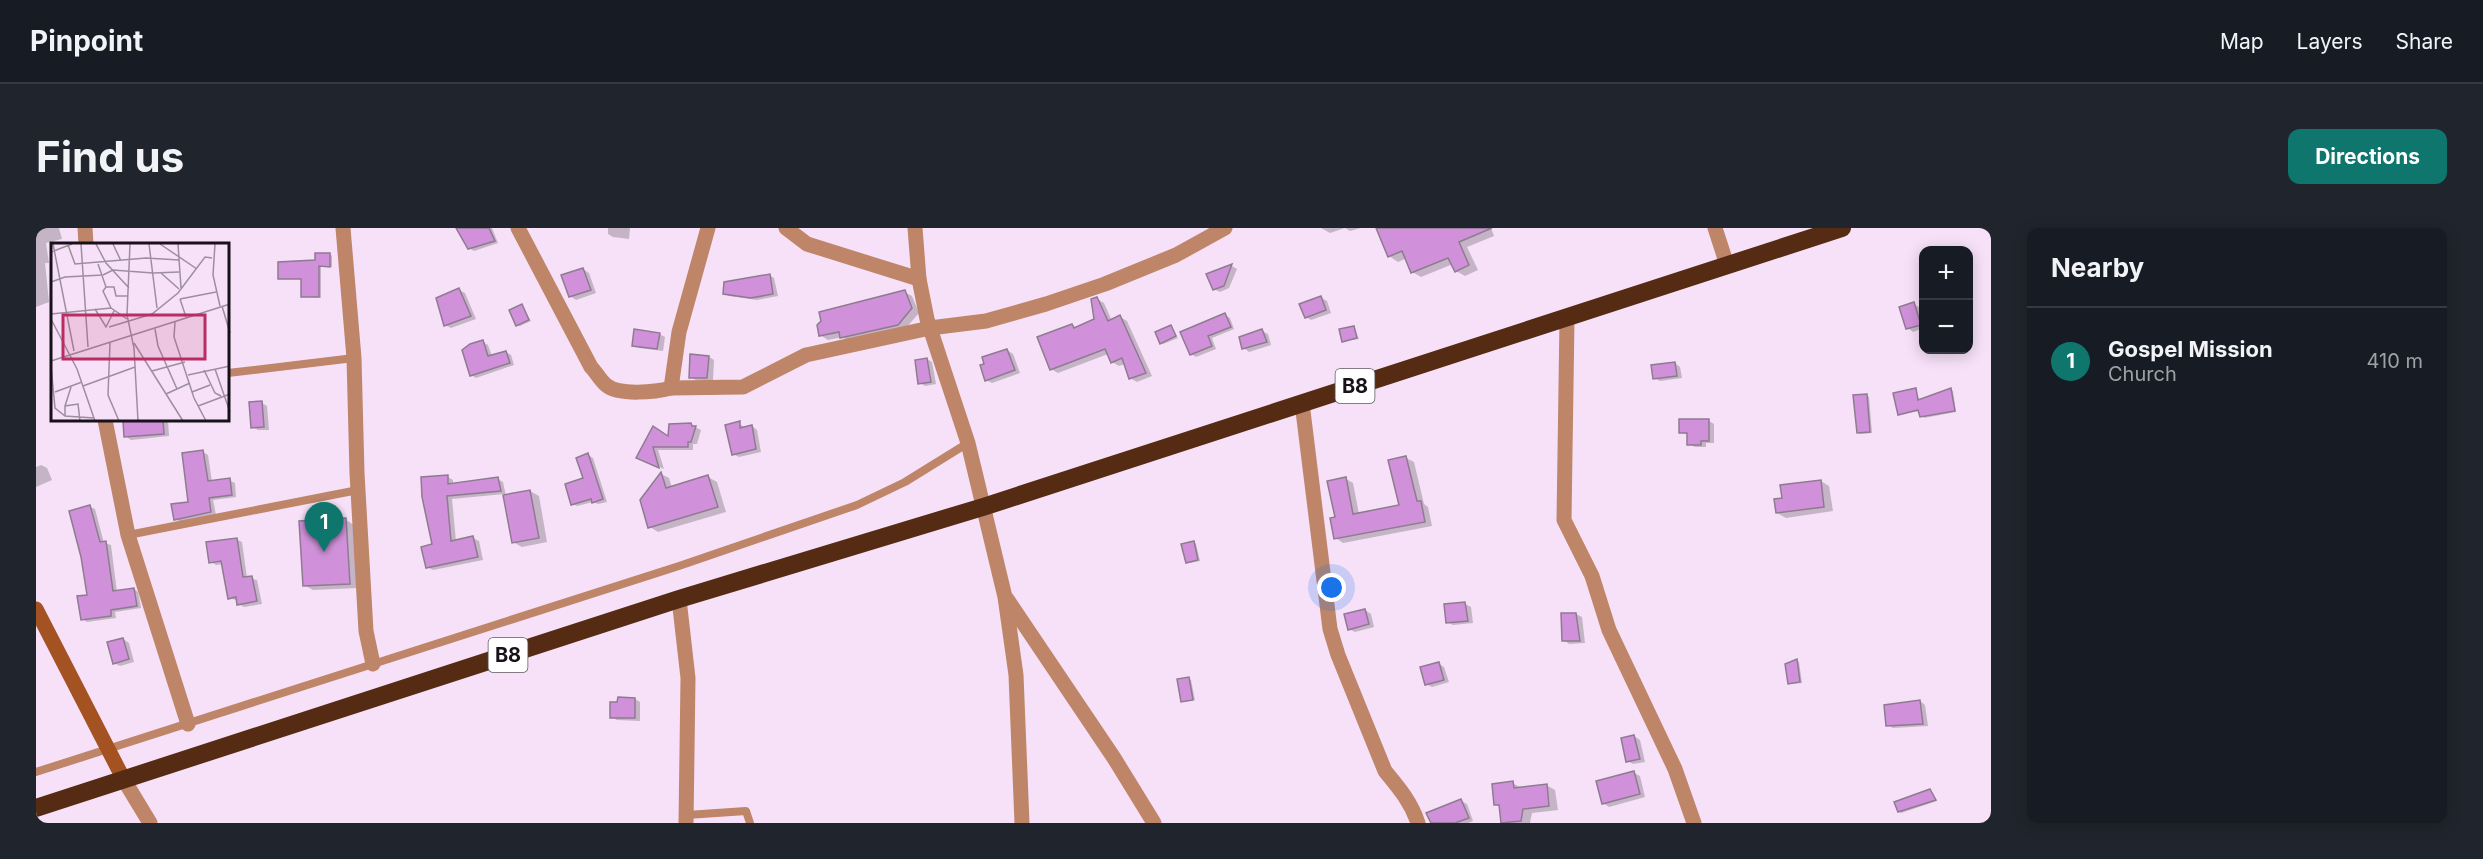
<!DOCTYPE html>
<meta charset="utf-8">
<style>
body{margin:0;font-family:Inter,sans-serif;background:#20242c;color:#f1f3f6}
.controls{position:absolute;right:18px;top:18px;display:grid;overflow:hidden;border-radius:12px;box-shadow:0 3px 15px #0003}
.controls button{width:54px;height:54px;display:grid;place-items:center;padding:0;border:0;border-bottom:2px solid #363941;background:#171b24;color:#f1f3f6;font:30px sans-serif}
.you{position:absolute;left:1296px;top:360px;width:21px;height:21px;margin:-15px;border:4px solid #fff;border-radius:50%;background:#1a73e8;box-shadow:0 0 0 9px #1a73e833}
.badge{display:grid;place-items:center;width:39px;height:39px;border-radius:50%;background:#0f766e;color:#fff;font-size:20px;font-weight:700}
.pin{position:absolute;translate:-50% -50px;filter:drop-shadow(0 2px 3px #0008)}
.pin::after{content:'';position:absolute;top:32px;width:21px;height:18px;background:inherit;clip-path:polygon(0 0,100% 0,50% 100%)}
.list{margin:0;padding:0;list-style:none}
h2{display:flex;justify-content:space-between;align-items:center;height:78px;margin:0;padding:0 24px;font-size:26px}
h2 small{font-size:20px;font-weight:400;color:#9ea1a6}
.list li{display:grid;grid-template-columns:39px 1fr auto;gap:18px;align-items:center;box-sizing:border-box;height:108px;padding:0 24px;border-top:2px solid #363941}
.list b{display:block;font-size:22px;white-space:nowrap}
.list p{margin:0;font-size:20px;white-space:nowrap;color:#9ea1a6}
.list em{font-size:20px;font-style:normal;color:#9ea1a6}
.map{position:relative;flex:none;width:1955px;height:595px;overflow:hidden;border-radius:12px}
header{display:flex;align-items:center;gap:36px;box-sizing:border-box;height:84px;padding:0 30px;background:#171b24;border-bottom:2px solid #363941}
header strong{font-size:28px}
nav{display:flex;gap:33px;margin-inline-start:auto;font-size:21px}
.intro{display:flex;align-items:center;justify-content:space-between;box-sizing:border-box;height:144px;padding:0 36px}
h1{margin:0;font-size:42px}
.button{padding:15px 27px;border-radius:12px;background:#0f766e;color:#fff;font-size:21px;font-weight:700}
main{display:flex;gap:36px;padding:0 36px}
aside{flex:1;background:#171b24;border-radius:12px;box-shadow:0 3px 15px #0003}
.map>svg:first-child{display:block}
.shadow{fill:#0003}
.building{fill:#d091da;stroke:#8e7b90;stroke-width:1.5}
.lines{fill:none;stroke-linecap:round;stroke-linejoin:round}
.lane{stroke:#be8568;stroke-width:8}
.street{stroke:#be8568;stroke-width:15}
.secondary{stroke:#a45222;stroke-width:15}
.highway{stroke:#562b13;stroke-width:18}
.labels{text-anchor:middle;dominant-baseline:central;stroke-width:6;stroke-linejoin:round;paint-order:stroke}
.shield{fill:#fff;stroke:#5d585e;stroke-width:1.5}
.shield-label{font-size:20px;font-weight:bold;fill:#181119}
.inset-road{fill:none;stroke:#9d8e9f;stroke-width:1.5}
.view{fill:#ba2d63;fill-opacity:0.15;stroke:#ba2d63;stroke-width:3}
.inset-edge{fill:none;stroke:#181119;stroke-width:3}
</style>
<header>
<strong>Pinpoint</strong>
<nav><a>Map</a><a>Layers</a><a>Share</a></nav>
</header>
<div class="intro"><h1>Find us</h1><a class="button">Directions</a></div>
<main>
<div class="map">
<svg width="1955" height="595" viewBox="0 0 1955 595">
<rect width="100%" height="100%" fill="#f6e1f8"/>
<g class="shadow">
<polygon points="0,0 23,0 26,11 10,15 13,35 9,35 13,74 0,79"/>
<polygon points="421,0 456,0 462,15 438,23 433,20"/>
<polygon points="572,0 594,0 593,11 577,9 572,6"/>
<polygon points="1285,0 1325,0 1314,3 1309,0 1294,5"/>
<polygon points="1341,0 1455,0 1458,8 1431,19 1442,42 1429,48 1420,43 1417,36 1385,49 1376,44 1371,30 1362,34 1353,28"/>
<polygon points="294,26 296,28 296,39 285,39 285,70 267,68 267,51 244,50"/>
<polygon points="1196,38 1201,41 1193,60 1184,64 1178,61 1172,47"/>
<polygon points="547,41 553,45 560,65 540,72 534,68"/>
<polygon points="733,47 738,50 742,68 721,72 693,68 689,66"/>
<polygon points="423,62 429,65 440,91 415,100 409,97"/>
<polygon points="868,64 876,68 883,85 870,100 813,113 806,109 792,112 784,107"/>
<polygon points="1285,70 1291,73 1295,85 1275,92 1270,89"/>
<polygon points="1061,71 1068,75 1076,93 1084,89 1091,93 1116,148 1101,154 1094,150 1089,136 1083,138 1076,134 1072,126 1022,145 1015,141 1036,97 1041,100 1060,92"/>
<polygon points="1932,72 1937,87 1932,88"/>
<polygon points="1877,76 1883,79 1888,93 1888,100 1877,104 1872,100"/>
<polygon points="486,78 495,93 484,98 481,97"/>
<polygon points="1189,87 1194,90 1198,101 1176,110 1180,121 1160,129 1155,126"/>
<polygon points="1135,99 1142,110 1127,116 1125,114"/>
<polygon points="1318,99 1323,111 1307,113"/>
<polygon points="1226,103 1232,106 1235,117 1213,124 1208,120"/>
<polygon points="623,106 629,109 627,123 603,120 598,117"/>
<polygon points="447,114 452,117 456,128 470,124 475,127 478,137 440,150 435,147"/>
<polygon points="971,122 977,126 984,145 956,155 950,152"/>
<polygon points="673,129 678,132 677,152 660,152 654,149"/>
<polygon points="891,131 896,134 900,156 889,158 884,155"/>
<polygon points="1639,135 1644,139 1646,150 1624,153 1618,150"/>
<polygon points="1879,161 1884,173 1915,162 1917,163 1920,184 1888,190 1884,183 1863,186"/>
<polygon points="1830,167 1833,169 1836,205 1824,206 1822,204"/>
<polygon points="226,175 231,178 233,202 222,202 217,199"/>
<polygon points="96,192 132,192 133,208 95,212 89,208"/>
<polygon points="1673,193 1678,196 1678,215 1670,215 1670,219 1659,219 1653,216 1653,207 1644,204"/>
<polygon points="703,195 709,200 716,198 721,202 725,224 703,229 697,226"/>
<polygon points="655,197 665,202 661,216 657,216 657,222 622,222 628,241 608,233 618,200 634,210"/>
<polygon points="167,224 172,227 176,254 193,252 199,255 200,269 177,272 180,287 145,294 139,291 154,275"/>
<polygon points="552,227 557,230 571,274 562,276 557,274 541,278 537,276 549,251"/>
<polygon points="1370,230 1378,234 1388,276 1392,279 1396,298 1307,315 1300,310 1300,290 1310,251 1317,255 1323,286 1365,278"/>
<polygon points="5,237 11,240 16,252 0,259 0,239"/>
<polygon points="625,246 633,250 636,260 672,249 681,254 690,284 622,304 614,299"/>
<polygon points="412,249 417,252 417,257 461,251 467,254 470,268 494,263 503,268 511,314 486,319 477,314 468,266 416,271 420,313 437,310 443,313 447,332 397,342 391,339 398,318"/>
<polygon points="1785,253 1793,258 1797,283 1750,290 1741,285 1747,271"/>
<polygon points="54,279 59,281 68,315 75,317 81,364 98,361 102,364 105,380 79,384 80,390 51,394 46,391 53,368"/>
<polygon points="310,292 318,297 322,360 277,362 268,357"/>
<polygon points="200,311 206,314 211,350 221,352 226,376 208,379 203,376 202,373 194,370 187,336 180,337 175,334"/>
<polygon points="1158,314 1160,316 1164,333 1153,335 1151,334"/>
<polygon points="1429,376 1435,379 1437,395 1417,397 1411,394"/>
<polygon points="1329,382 1335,386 1338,399 1319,404 1313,401"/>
<polygon points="1540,386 1546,389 1549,415 1533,416 1528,412"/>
<polygon points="87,411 93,415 98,434 84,438 78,435"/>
<polygon points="1761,432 1763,434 1766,455 1756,456 1753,455"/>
<polygon points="1403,436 1408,439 1413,454 1396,459 1390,456"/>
<polygon points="1153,451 1155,452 1159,472 1148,474 1146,473"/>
<polygon points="599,471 604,474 604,493 581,492 575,489"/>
<polygon points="1884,473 1889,477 1892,498 1857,500 1851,497"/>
<polygon points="1598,508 1604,512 1609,534 1597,536 1592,533"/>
<polygon points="1598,545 1604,548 1609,569 1573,579 1567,575"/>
<polygon points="1476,555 1486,560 1510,557 1519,562 1522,582 1496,585 1494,595 1466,595 1465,579 1460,576"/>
<polygon points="1893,563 1901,573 1865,585 1863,583"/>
<polygon points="1425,573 1431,576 1437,593 1432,595 1400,595"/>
</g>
<g class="building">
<polygon points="420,0 453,0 459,13 432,21"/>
<polygon points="1340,0 1456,0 1423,14 1433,37 1419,44 1412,30 1375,45 1366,23 1352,29"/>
<polygon points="279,25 294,25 294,39 283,38 283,69 265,69 265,51 242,51 242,34 279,32"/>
<polygon points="1196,36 1188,58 1177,62 1170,46"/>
<polygon points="547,40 555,62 533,69 525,47"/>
<polygon points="734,46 737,66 715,70 687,66 688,54"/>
<polygon points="423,60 435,88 408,98 400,70"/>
<polygon points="869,62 876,80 862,97 804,110 803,104 783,108 781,97 785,93 783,84"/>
<polygon points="1285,68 1290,82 1269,90 1263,76"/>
<polygon points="1061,69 1072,93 1084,87 1110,145 1093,151 1086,130 1075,135 1069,121 1014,142 1001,109 1036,96 1038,100 1058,91 1055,71"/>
<polygon points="1878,74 1885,97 1870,101 1863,79"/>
<polygon points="486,76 493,92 480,98 473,82"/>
<polygon points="1189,85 1195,99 1172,108 1176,118 1154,127 1144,104"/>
<polygon points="1135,97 1140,108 1124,116 1119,104"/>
<polygon points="1318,98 1321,110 1306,114 1303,101"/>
<polygon points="598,101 624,105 621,121 596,118"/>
<polygon points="1226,101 1231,114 1206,121 1203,109"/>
<polygon points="447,112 452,128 470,123 474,135 434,148 426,122 434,116"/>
<polygon points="971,121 979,142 949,153 944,137 948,136 946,129"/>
<polygon points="654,126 673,128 671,150 653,150"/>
<polygon points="891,130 895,154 882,156 879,132"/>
<polygon points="1639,134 1641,148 1617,151 1615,137"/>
<polygon points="1880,160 1882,172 1915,160 1919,183 1884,189 1882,182 1862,187 1857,165"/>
<polygon points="1831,166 1834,204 1821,205 1817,167"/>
<polygon points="226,173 228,199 215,200 213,174"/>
<polygon points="1643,191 1673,191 1673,213 1665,213 1665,217 1651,217 1651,205 1643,205"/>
<polygon points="127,192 128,206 88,209 87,193"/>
<polygon points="704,193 704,200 716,197 720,221 696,227 689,197"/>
<polygon points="655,195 656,198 660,198 655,214 652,214 652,219 617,219 623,240 600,230 617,198 632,208 633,196"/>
<polygon points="167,222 172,253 194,250 196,267 173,270 175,284 138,292 135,276 152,274 146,225"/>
<polygon points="552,225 567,271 556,275 555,271 535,277 529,256 547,250 540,230"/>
<polygon points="1370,228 1381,273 1385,273 1389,294 1298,311 1294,290 1299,289 1291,253 1310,249 1317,286 1363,277 1352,232"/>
<polygon points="625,244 630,260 672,247 682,279 612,300 604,272"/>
<polygon points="412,247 412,256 462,249 465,263 411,268 415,313 437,308 442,329 390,340 385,319 396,316 386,269 385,249"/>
<polygon points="1785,252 1788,279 1740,285 1738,271 1746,270 1744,257"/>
<polygon points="494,262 503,310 476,315 467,267"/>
<polygon points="54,277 64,314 70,313 77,363 98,360 101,378 75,382 75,388 45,392 41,368 51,367 45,329 33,283"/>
<polygon points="310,290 314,356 267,358 263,293"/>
<polygon points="201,310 207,349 216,348 221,373 201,377 200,369 192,371 185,333 173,335 170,314"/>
<polygon points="1158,313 1162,332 1150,335 1145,316"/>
<polygon points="1429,374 1432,393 1410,395 1408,376"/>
<polygon points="1329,381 1333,396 1312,402 1308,386"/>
<polygon points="1525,385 1540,385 1544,413 1526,413"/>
<polygon points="87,410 93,431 77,436 71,414"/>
<polygon points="1761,431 1764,454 1752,456 1749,436"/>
<polygon points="1403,434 1408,452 1389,457 1384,439"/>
<polygon points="1153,449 1157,472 1145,474 1141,451"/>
<polygon points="582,469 599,470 599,490 574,490 574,474 581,474"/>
<polygon points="1884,472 1887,496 1850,498 1848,477"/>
<polygon points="1598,507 1604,531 1590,534 1585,510"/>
<polygon points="1598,543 1604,566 1566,576 1560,553"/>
<polygon points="1477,553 1478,560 1511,556 1513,578 1487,581 1485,593 1465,595 1463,577 1458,577 1456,556"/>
<polygon points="1894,561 1900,572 1862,584 1858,574"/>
<polygon points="1425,571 1433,590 1419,595 1395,595 1390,585"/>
</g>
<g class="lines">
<g class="lane">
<polyline points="192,145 318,130"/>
<polyline points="92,307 322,262"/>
<polyline points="0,544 643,338 821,277 869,254 932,215"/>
<polyline points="651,587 710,583 714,595"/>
</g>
<g class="street">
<polyline points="49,0 50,16"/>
<polyline points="307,0 318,130 321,245 330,403 337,436"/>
<path d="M482 0 555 139C560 144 564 152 570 157 583 168 620 164 635 160L643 104 672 0"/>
<polyline points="750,0 771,16 883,51"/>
<polyline points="879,0 883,51 891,91 932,215 969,369 980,447 986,595"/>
<polyline points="1679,0 1691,37"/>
<polyline points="1531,91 1528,292 1556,348 1573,402 1639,541 1658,595"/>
<polyline points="635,160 707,159 770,127 894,100 950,93 1010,76 1069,56 1140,27 1189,0"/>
<path d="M1266 175 1294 401 1302 427 1349 543C1363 560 1375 574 1382 595"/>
<polyline points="69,192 92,307 152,496"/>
<polyline points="643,371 652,450 650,595"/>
<polyline points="971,371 1078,530 1118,595"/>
<polyline points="88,552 114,595"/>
</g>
<polyline class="secondary" points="0,381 88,552"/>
<polyline class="highway" points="0,580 643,371 947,279 1806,0"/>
</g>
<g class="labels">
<g class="shield">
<rect x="1299.5" y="141" width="39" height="34" rx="4.5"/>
<rect x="452.5" y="410" width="39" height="34" rx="4.5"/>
</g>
<g class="shield-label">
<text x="1319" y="158">B8</text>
<text x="472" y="427">B8</text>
</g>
</g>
<g transform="translate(15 15)">
<rect width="178" height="178" fill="#f6e1f8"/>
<path class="inset-road" d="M2 1 23 108M30 1 37 104M45 1 55 20 78 45M62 1 70 18M79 1 76 72 83 105 87 178M98 1 106 65M109 1 146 26M127 1 130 45M164 1 162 32 169 63M17 2 24 21 95 15 128 17M0 9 21 1M47 21 55 44 52 48 60 65M102 30 128 29M110 30 128 46M0 39 14 34 52 32 62 27 102 30M55 44H63L65 53H77M129 56 165 49M129 56 135 74M171 63 179 90M44 66 55 84 63 68M0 71 60 65 76 76M0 76 26 126 44 178M124 79 123 94 143 155 155 178M58 84 101 71 127 50 154 14 161 15M104 86 107 103 126 146M59 100 57 152 68 178M83 100 132 178M0 118 179 61M0 123 4 165 14 173 43 175M164 126 179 169M153 127 164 150 170 153M101 128 134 119M137 132 179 123M32 143 84 124M4 149 31 139M141 149 159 142M115 151 139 140M14 163 20 144M147 163 179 151M14 173V163L27 161 29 178"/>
<path class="view" d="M12 72H154V116H12Z"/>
<rect width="178" height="178" class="inset-edge"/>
</g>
</svg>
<div class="controls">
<button>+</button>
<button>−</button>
</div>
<div class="you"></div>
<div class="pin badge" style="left:288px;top:324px">1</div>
</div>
<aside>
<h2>Nearby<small></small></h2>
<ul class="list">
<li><span class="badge">1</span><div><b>Gospel Mission</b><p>Church</p></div><em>410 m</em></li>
</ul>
</aside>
</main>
